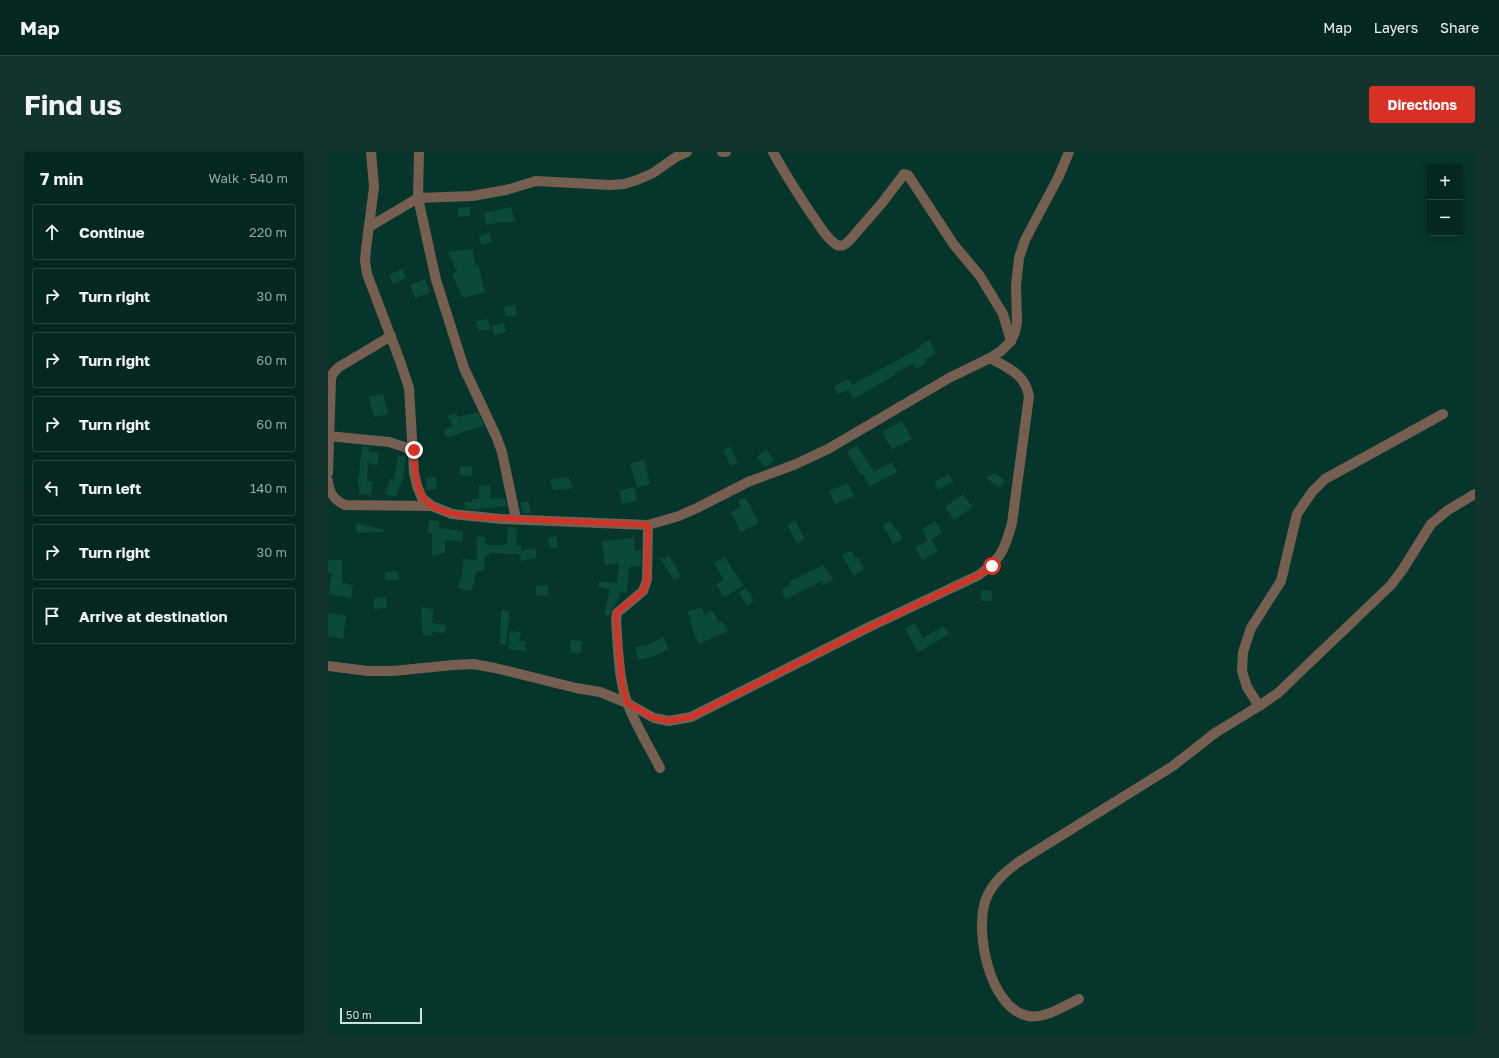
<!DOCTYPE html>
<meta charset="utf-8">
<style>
body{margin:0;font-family:"Golos Text",sans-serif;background:#12342d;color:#f1f3f6}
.controls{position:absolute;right:12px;top:12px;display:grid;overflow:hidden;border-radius:4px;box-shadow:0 2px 10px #0003}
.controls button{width:36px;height:36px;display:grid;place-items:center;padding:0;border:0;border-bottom:1px solid #25443e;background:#042820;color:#f1f3f6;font:20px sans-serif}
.scale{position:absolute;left:12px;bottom:10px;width:82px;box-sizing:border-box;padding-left:4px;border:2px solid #c8e5db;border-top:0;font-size:11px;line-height:14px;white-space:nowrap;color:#c8e5db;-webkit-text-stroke:3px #0b2a22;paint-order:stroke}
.stop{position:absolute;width:12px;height:12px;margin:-9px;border:3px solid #d93025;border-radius:50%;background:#fff}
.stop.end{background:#d93025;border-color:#fff;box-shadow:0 1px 4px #0008}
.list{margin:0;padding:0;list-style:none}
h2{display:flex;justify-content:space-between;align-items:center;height:52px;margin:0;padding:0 16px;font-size:17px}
h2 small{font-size:13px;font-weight:400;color:#97a6a5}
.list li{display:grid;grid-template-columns:26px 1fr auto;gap:12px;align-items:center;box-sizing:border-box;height:56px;margin:0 8px 8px;padding:0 8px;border:1px solid #25443e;border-radius:4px}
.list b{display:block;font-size:15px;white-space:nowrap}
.list em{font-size:13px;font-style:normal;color:#97a6a5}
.icon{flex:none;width:22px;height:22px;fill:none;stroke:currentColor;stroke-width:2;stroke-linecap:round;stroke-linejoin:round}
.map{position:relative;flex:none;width:1147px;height:882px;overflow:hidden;border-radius:4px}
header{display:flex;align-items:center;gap:24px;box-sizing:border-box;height:56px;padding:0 20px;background:#042820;border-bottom:1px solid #25443e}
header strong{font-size:19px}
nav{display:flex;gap:22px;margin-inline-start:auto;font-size:14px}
.intro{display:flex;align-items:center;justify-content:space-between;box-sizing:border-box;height:96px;padding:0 24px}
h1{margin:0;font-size:28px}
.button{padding:10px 18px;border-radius:4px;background:#d93025;color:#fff;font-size:14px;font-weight:700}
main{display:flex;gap:24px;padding:0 24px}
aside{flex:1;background:#042820;border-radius:4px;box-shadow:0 2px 10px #0003}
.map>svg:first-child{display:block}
.building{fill:#0b4a3b}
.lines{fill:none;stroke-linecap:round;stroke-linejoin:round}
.minor{stroke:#765f51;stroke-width:10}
.route{stroke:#d93025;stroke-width:5}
</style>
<header>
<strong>Map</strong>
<nav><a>Map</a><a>Layers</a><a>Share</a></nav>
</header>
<div class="intro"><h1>Find us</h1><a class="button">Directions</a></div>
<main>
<aside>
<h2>7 min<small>Walk · 540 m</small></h2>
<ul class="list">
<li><svg class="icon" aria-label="ahead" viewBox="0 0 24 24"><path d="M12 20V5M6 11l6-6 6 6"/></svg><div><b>Continue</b></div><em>220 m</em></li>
<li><svg class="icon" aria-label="right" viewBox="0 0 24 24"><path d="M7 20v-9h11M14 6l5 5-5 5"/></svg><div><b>Turn right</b></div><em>30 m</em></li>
<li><svg class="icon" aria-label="right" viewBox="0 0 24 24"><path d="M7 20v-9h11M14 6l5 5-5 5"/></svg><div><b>Turn right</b></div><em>60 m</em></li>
<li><svg class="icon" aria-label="right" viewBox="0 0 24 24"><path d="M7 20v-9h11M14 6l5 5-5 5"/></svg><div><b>Turn right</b></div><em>60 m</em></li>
<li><svg class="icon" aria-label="left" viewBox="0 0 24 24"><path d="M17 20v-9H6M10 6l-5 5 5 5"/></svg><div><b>Turn left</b></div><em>140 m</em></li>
<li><svg class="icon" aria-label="right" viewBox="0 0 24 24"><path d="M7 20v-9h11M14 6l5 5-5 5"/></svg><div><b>Turn right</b></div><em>30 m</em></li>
<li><svg class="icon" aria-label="arrive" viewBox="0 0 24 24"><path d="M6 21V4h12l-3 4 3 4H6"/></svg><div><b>Arrive at destination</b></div></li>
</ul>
</aside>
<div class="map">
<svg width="1147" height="882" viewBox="0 0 1147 882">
<rect width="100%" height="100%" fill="#06362b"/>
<g class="building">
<polygon points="142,55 142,64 130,65 130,56"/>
<polygon points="183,55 187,69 177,71 177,69 158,73 156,61"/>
<polygon points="161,81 164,90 154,93 151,85"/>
<polygon points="145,97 147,113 150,113 157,140 135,146 124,122 129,120 120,100"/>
<polygon points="74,117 78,126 65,132 61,123"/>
<polygon points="97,127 102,141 87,146 82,133"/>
<polygon points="187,153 189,163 178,165 176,155"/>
<polygon points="160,167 162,177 150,179 148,169"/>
<polygon points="176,171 178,180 166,183 164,174"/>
<polygon points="601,188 608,201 596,208 598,211 588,217 585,211 566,222 567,223 525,247 521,238 509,242 506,234 521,227 524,233 592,196 591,194"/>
<polygon points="55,242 60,262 46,265 41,245"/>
<polygon points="150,260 156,274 138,279 119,286 116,278 125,274 120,264 128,261 130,265"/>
<polygon points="574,269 584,287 564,297 554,280"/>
<polygon points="529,293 546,320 564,310 569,320 542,334 535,322 533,323 519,300"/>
<polygon points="34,294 41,295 41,301 41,299 51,301 49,313 40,311 39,329 45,330 43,343 31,342 31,332 30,332"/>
<polygon points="402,295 410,310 403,314 395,298"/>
<polygon points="438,297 446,308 437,315 429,305"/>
<polygon points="70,304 78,305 74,332 72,332 68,345 57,342 62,327 66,329"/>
<polygon points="316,308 322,332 309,335 302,312"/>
<polygon points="132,314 144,315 144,324 131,323"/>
<polygon points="666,321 677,328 672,336 658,326"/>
<polygon points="621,323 625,330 610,338 606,330"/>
<polygon points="108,325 109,337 99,338 98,326"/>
<polygon points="240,325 246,336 225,338 222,328"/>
<polygon points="520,331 526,344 507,352 501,339"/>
<polygon points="162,333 163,347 177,346 179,354 152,357 152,358 137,357 137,350 144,350 144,347 151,347 151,334"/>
<polygon points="306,335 309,349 294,352 291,339"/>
<polygon points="635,342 644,355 626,368 617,355"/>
<polygon points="417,345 431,371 413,380 403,360 413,355 410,349"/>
<polygon points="200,349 203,361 195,361 192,351"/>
<polygon points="101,368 111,369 111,376 135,379 134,390 117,388 117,401 104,404 104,381 100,381"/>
<polygon points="467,369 477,387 469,391 459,373"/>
<polygon points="563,369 567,378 569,377 575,387 565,392 555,373"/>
<polygon points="608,369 614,381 603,387 610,399 594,408 587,396 601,388 600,389 594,377"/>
<polygon points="28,371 55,378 55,380 29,381"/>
<polygon points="180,375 189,376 188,394 193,394 193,399 207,396 209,406 193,409 191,402 162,401 162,403 157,403 156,419 148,419 144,439 130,436 132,426 134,427 135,407 149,408 149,385 157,385 157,393 179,393"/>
<polygon points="228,384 230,395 222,396 220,386"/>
<polygon points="306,386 307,399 313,398 313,414 301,415 299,441 292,440 290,449 288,449 282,464 276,462 282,438 270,435 271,430 289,431 291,411 277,413 274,389"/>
<polygon points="523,399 527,407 530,405 536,417 526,424 514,403"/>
<polygon points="340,403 353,424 346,428 331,405 338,407"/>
<polygon points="397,405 407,422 408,422 415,434 396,445 388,432 396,428 386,411"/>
<polygon points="0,408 14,408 14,431 25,433 23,446 1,442 4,421 0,421"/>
<polygon points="495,413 505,427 495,433 493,429 458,447 453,438 463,433 461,430"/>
<polygon points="70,419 71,428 57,428 57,420"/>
<polygon points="208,433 220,434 220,444 208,443"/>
<polygon points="418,436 426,449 419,454 411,440"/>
<polygon points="653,438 664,439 664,449 653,449"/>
<polygon points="58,445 59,456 46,457 46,446"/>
<polygon points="93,455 106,457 104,471 118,473 117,481 104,480 104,483 95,484"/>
<polygon points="374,456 376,463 384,458 391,471 394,469 400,479 371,492 366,482 360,459"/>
<polygon points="173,458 182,459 178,493 172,492"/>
<polygon points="0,461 18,464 15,487 0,484"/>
<polygon points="587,471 595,486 616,474 621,482 590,500 577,476"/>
<polygon points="182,479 193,480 191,489 198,490 197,499 180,497"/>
<polygon points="335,485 341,497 324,505 310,508 307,495 320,493"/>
<polygon points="243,488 254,489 253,501 242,501"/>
</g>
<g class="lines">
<g class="minor">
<polyline points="43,0 46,35 38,97 37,109 39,122 72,209 81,236 86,321 89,334 94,346 104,354 124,362 173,367 320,373 351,364 369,356 420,330 468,312 500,297 621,226 662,206 673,199 683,189 687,180 689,171 688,133 691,106 697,88 730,26 741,0"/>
<polyline points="91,0 90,46 108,128 136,216 168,284 174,300 188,367"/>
<polyline points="394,0 398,0"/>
<path d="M445 0C457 22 470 42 484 63 491 72 496 83 505 90 511 96 516 94 521 89L554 51 576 22 580 23 626 93 652 124 675 162 683 189"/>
<polyline points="41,75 90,46 144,44 178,38 208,29 282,33 296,32 309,28 325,21 348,5 359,0"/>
<polyline points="0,284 61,290 86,298"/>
<polyline points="0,321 3,227 5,221 11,215 63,184"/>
<path d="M0 329C1 341 6 348 17 353L104 354"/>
<path d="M320 373 319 428 315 439 289 461 288 468C290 493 290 520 297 544 304 568 321 594 332 616"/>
<path d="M0 514 40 519H65L125 513 145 512 167 516 248 536 272 540 299 551 326 566 341 569 363 565 539 476 651 423C673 407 677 397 684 371L701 244C697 222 680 216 662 206"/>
<polyline points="931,554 919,535 914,519 915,500 923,476 953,429 969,362 984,340 997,327 1115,262"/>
<path d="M751 847C736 854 717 867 700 864 661 856 646 778 658 747 665 730 677 720 692 709L845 614 887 581 931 554 950 541 1063 433 1075 417 1103 372 1120 358 1147 342"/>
</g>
</g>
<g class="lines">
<path class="route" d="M86 298C88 351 95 359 148 365L320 373 319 428 315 439 289 460 288 468 294 531 299 551 326 566 341 569 363 565 540 476 651 423 664 414"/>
</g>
</svg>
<div class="controls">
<button>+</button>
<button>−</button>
</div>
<div class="scale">50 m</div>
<div class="stop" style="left:664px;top:414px"></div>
<div class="stop end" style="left:86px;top:298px"></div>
</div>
</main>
